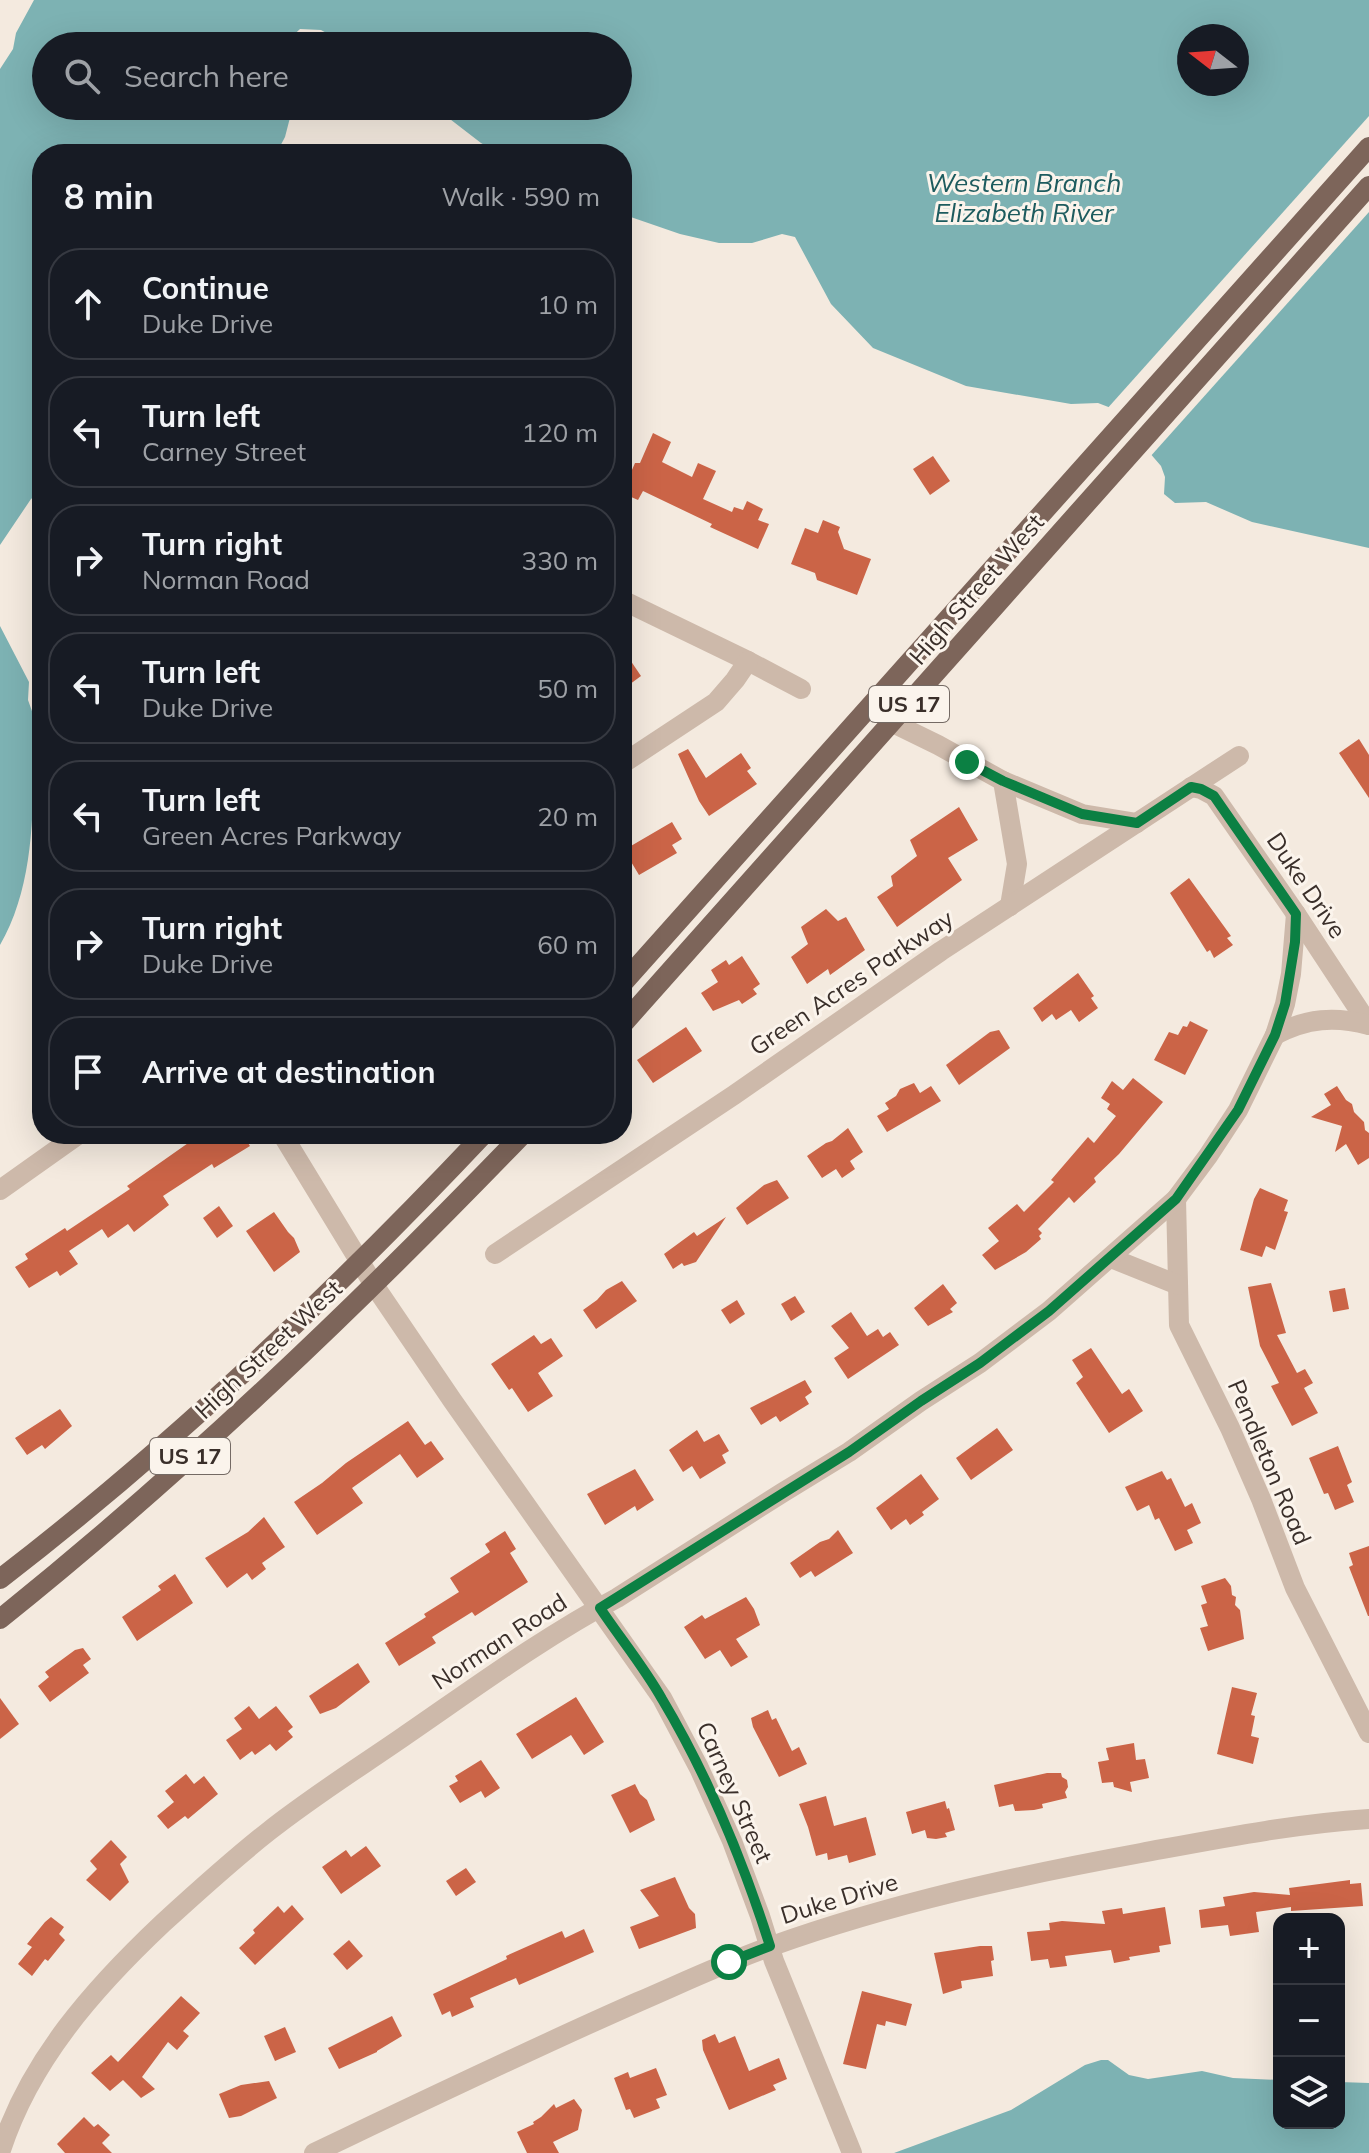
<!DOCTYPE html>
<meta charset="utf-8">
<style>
body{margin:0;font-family:Mulish,sans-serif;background:#242831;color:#f1f3f6}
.controls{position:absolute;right:24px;bottom:24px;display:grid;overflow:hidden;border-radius:16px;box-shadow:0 8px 32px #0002}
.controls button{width:72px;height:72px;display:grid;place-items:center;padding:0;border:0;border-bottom:2px solid #363941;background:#171b24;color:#f1f3f6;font:40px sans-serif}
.compass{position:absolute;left:1177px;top:24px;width:72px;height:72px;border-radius:50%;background:#171b24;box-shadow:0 8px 32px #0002;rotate:287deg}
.stop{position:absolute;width:24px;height:24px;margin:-18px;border:6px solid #0b8043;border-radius:50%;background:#fff}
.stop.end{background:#0b8043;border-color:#fff;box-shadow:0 2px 8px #0008}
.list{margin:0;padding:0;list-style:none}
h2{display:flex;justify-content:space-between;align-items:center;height:104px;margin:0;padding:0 32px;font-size:34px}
h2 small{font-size:26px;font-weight:400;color:#9ea1a6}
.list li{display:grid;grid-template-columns:52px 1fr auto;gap:24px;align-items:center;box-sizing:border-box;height:112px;margin:0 16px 16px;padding:0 16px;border:2px solid #363941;border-radius:32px}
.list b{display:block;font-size:30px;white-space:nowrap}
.list p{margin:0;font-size:26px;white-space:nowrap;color:#9ea1a6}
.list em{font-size:26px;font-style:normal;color:#9ea1a6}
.icon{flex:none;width:44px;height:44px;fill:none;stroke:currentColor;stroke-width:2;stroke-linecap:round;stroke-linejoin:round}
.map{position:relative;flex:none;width:1369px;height:2153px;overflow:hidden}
.search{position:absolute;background:#171b24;box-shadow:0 8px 32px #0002;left:32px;top:32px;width:600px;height:88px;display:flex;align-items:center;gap:20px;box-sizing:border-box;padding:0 28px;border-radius:44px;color:#9ea1a6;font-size:30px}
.panel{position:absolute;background:#171b24;box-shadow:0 8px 32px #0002;left:32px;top:144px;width:600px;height:1000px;border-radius:32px}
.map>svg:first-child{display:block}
.water{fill:#7db2b3;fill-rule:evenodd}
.pier{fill:#f4eadf}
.building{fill:#cb6447}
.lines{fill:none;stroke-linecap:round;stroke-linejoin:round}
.minor{stroke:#cdb9aa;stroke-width:20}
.major{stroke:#7d655a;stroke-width:20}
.route{stroke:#0b8043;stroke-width:10}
.labels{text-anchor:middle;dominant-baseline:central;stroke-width:6;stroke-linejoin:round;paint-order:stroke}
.shield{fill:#fbf4ec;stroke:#746a64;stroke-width:2}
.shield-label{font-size:22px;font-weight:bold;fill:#3a2f2a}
.street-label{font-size:24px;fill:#3a2f2a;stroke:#fbf4ec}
.water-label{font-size:26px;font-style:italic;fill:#1d5b5e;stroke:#fbf4ec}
</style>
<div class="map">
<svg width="1369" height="2153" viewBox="0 0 1369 2153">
<rect width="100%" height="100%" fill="#f4eadf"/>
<g class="water">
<path d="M34 0H1369V548L1252 522 1206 502 1175 503 1164 494 1165 477 1161 466 1111 408 1098 403 1071 404 966 386 873 348 831 304 795 237 782 234 752 243H719L680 234 622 214V154H500L481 143 433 106H618V46H350L321 30 300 29 282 46H46V106H293L285 137 276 154H42V491L31 499 0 545V69L13 49 16 33ZM1189 36H1237V84H1189Z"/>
<path d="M0 626 29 682 28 700 33 714C33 789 39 878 0 945Z"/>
<polygon points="1101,2060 1108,2060 1129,2075 1148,2079 1202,2071 1233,2078 1279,2080 1279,2123 1339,2123 1339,2082 1369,2083 1369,2153 894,2153 1011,2110 1085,2065"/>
</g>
<polygon class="pier" points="1369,116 1369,212 1149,458 1106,410"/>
<g class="building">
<polygon points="653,433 671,442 662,462 692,477 698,463 716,471 703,499 732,512 734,507 743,510 747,501 763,509 758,520 769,524 758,549 710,527 712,524 643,491 638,500 622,493 635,463 640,463"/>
<polygon points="933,456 950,481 930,495 913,469"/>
<polygon points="823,520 840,527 838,532 844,549 871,559 857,595 817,580 815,573 791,564 805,528 818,533"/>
<polygon points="622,648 641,676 622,690"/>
<polygon points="1359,739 1369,755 1369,798 1339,753"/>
<polygon points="688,749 706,778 741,753 751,768 747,771 757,784 709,816 699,801 678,754"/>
<polygon points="959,807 978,840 948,858 962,880 897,927 877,897 893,886 891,876 917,856 910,840"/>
<polygon points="672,822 682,839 672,845 677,853 639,875 624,850"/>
<polygon points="1189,878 1231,936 1227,938 1233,945 1214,958 1210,950 1207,952 1170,893"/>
<polygon points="826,909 838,921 846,917 865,950 830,975 828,969 807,984 791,957 808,944 801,927"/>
<polygon points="742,956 760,984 753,989 757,994 742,1004 739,1000 713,1011 701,993 718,982 711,970 726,960 729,965"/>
<polygon points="1078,973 1094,996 1091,998 1098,1008 1079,1022 1071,1010 1056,1020 1052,1014 1042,1022 1033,1008"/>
<polygon points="1190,1021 1208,1030 1185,1075 1154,1060 1169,1032 1178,1035 1183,1026 1187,1027"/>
<polygon points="686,1027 702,1051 653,1083 637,1060"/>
<polygon points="999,1030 1010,1048 959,1085 946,1065 990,1032"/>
<polygon points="1133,1078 1163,1102 1119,1154 1094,1178 1096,1182 1074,1203 1069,1197 1038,1229 1042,1233 1039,1236 1041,1239 1026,1252 995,1270 982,1255 999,1241 988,1228 1017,1204 1024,1212 1054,1182 1051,1180 1088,1137 1094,1143 1116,1116 1107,1109 1110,1104 1101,1098 1112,1081 1123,1090"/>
<polygon points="914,1083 920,1093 931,1086 941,1101 887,1132 877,1116 889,1109 885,1103 896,1096 900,1089"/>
<polygon points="1337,1086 1346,1100 1352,1104 1354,1112 1364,1122 1365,1130 1369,1133 1369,1158 1358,1165 1346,1144 1335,1152 1342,1126 1311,1117 1331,1105 1324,1094"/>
<polygon points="848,1128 863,1152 850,1161 855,1169 842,1178 836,1169 822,1178 807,1156 826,1143 832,1141"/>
<polygon points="201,1134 242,1134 250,1146 214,1168 212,1164 163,1196 169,1205 134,1232 128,1224 108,1238 102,1229 69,1251 78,1264 60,1276 57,1271 29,1288 15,1267 28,1259 25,1254 65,1228 67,1231 130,1189 127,1186"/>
<polygon points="777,1180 789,1198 747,1225 736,1208 764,1185"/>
<polygon points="1260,1188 1288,1200 1284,1211 1288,1212 1275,1250 1266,1246 1262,1257 1240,1250 1254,1199"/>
<polygon points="219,1206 233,1226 217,1238 203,1218"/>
<polygon points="274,1212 288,1232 294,1238 300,1252 274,1272 246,1231"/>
<polygon points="726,1217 696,1262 684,1266 682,1263 673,1269 664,1254 694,1232 697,1236"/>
<polygon points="622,1281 637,1301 596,1329 583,1310 597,1300 606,1290"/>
<polygon points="1271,1283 1286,1333 1277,1335 1297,1373 1305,1369 1313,1383 1304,1388 1318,1413 1292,1426 1271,1386 1279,1383 1260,1346 1248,1287"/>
<polygon points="943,1284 957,1303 950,1309 953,1312 928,1326 914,1308"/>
<polygon points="1345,1288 1349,1309 1333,1312 1329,1291"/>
<polygon points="795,1296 805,1312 791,1321 781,1304"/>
<polygon points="737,1300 745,1314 730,1324 721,1310"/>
<polygon points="851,1312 867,1336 878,1329 883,1337 890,1332 899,1345 848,1379 834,1358 849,1348 831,1326"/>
<polygon points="534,1335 541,1344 551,1338 563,1356 538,1373 553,1396 528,1412 512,1388 509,1390 491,1364"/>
<polygon points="1091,1348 1122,1394 1129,1389 1143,1411 1109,1433 1076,1383 1083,1377 1072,1360"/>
<polygon points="805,1380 812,1392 805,1397 809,1404 780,1422 776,1416 761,1425 750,1408"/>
<polygon points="60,1409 72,1426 45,1449 42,1445 27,1455 15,1438"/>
<polygon points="408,1421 425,1445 431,1441 444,1459 417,1478 400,1454 352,1488 363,1503 317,1535 294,1502 322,1483 346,1463"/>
<polygon points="997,1428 1013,1450 971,1480 956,1458"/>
<polygon points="697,1430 704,1442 719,1434 729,1451 722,1455 726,1463 700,1479 692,1466 683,1472 669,1450"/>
<polygon points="1338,1446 1352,1482 1347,1485 1354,1502 1335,1510 1328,1493 1324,1494 1309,1458"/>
<polygon points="635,1469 654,1500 637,1511 635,1506 605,1525 587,1494"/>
<polygon points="1162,1471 1167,1480 1171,1478 1185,1507 1192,1503 1201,1523 1187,1530 1193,1543 1175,1551 1159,1518 1155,1520 1149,1505 1137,1511 1125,1487"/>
<polygon points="921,1474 939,1499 922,1512 924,1515 910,1525 906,1519 891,1530 876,1508"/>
<polygon points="264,1517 285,1547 262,1563 266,1569 252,1580 247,1573 227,1588 205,1558 248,1532"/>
<polygon points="838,1530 853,1553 815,1577 811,1571 800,1578 790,1563 820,1542 829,1539"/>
<polygon points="505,1531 516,1549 510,1553 528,1582 475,1616 472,1612 432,1637 436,1643 399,1666 385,1643 426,1617 424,1614 459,1592 450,1578 490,1552 485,1544"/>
<polygon points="1369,1546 1369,1616 1368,1616 1349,1567 1353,1565 1349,1553"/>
<polygon points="175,1574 193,1603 137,1641 122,1617 161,1590 158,1586"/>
<polygon points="1225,1578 1231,1586 1232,1595 1236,1597 1235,1605 1240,1610 1244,1639 1208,1651 1200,1628 1208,1626 1201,1605 1207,1603 1201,1586"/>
<polygon points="746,1597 754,1609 760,1625 736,1639 748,1657 731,1667 720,1650 705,1659 684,1627 702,1615 705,1619"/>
<polygon points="83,1648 91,1659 83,1665 89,1673 50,1702 38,1686 49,1677 45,1672 75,1650"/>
<polygon points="358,1663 370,1682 336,1708 320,1714 309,1696"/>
<polygon points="1232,1687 1257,1693 1251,1715 1255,1716 1251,1736 1259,1738 1253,1764 1217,1754"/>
<polygon points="576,1697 604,1742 584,1755 571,1735 532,1759 516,1734"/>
<polygon points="0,1698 19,1724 0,1739"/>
<polygon points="249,1706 259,1719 276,1706 293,1727 288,1731 293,1737 276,1751 270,1744 255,1755 252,1751 240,1760 226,1740 242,1729 234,1718"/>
<polygon points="768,1710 772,1720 776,1718 792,1751 799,1747 807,1764 779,1777 753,1727 751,1718"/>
<polygon points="1134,1743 1136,1760 1145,1759 1149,1778 1130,1782 1132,1792 1114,1787 1113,1782 1102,1783 1098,1762 1109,1760 1106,1748"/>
<polygon points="481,1760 500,1788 485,1798 481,1791 460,1803 449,1786 458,1781 455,1776"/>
<polygon points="1047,1773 1061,1773 1062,1777 1067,1780 1068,1787 1065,1792 1067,1798 1042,1804 1043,1808 1034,1810 1015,1811 1013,1804 999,1807 994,1785"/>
<polygon points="186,1774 194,1784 204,1776 218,1794 188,1819 185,1816 168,1829 157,1816 174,1802 165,1791"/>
<polygon points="635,1784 640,1794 647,1800 655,1820 630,1833 611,1795"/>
<polygon points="826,1796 834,1826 866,1817 876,1855 849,1863 847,1855 828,1860 827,1853 816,1856 808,1827 799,1804"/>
<polygon points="945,1801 947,1809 949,1808 955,1830 945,1833 947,1837 936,1839 927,1838 925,1830 912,1834 906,1812"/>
<polygon points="111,1840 127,1857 120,1864 129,1882 110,1901 86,1880 97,1869 90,1861"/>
<polygon points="366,1846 381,1866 341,1894 322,1867 346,1850 351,1857"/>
<polygon points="466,1868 476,1882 456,1896 446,1881"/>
<polygon points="675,1877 689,1908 695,1914 696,1928 639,1949 630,1927 659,1916 640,1890"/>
<polygon points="1350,1880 1350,1884 1361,1883 1363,1906 1291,1911 1291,1907 1256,1912 1259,1932 1230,1936 1228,1925 1201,1928 1199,1910 1225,1906 1223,1897 1254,1892 1290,1895 1289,1888"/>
<polygon points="292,1905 304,1919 255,1965 239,1948 255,1933 253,1930 278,1906 284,1913"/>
<polygon points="1165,1907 1171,1944 1159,1946 1160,1952 1129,1957 1130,1960 1114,1963 1111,1950 1065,1956 1067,1966 1050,1968 1048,1959 1031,1961 1027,1932 1050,1930 1049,1923 1062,1921 1105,1924 1102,1911 1122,1908 1123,1914"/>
<polygon points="51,1917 64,1927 59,1934 65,1940 48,1961 45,1959 32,1976 18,1964 32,1947 27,1944 45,1922"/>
<polygon points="584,1929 594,1952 519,1985 516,1978 470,1998 474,2007 452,2017 450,2011 442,2015 433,1994 507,1959 506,1956 562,1931 565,1938"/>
<polygon points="349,1940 363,1956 347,1970 333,1954"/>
<polygon points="980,1946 992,1946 994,1960 991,1961 993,1976 961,1981 962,1988 943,1994 934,1953"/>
<polygon points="862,1991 912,2004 906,2026 886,2021 885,2026 877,2024 866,2069 843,2064"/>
<polygon points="181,1996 200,2013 183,2031 189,2036 177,2050 168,2042 142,2077 155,2089 141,2098 123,2080 110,2091 91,2073 111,2055 118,2062"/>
<polygon points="392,2016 402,2036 377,2051 377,2052 339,2069 328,2048"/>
<polygon points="285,2027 296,2052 275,2061 264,2036"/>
<polygon points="715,2034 719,2043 735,2036 749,2071 779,2058 787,2079 773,2085 776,2090 729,2110 703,2050 702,2040"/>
<polygon points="656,2068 667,2095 656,2099 660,2108 634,2118 630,2109 626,2110 614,2078 628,2072 630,2078"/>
<polygon points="269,2081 277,2098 241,2116 229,2118 219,2094 241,2085"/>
<polygon points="574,2099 582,2110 578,2130 553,2142 559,2153 527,2153 517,2132 534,2124 533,2122 541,2117 554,2104 556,2108"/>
<polygon points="84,2117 94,2127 98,2124 110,2135 102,2143 112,2153 65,2153 57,2144"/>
</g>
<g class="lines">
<g class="minor">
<polyline points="622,600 748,661 801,689"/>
<polyline points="893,723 938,745 1003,781 1082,814 1137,823"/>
<polyline points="622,764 716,702 735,680 748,661"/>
<polyline points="1003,781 1017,864 1010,906"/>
<polyline points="1191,787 1201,789 1214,796 1296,914 1369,1025"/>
<path d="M1275 1035C1307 1018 1335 1016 1369 1025"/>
<polyline points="282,1134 374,1285 452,1400 662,1698 699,1768 732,1841 760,1916 774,1961 852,2153"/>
<polyline points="0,1190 79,1134"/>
<polyline points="1176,1199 1179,1325 1230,1428 1261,1499 1295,1588 1369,1733"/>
<polyline points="495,1254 734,1095 941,951 1239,756"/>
<polyline points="1111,1258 1178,1285"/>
<path d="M0 2153C29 2061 94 1988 163 1923 198 1891 232 1860 269 1831 312 1797 358 1768 403 1737 473 1689 542 1638 617 1598L782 1493 849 1452 921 1401 980 1363 1049 1311 1176 1199 1208 1156 1238 1110 1275 1035 1285 1004 1291 974 1296 914"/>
<path d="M314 2153C421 2102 529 2050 638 2002 682 1983 726 1962 772 1946 892 1903 1016 1876 1141 1853 1217 1839 1292 1824 1369 1819"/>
</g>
<g class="major">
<polyline points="622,984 1369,147"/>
<path d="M622 1025C872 746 1119 465 1369 186"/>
<path d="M0 1579C173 1446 334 1293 484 1134"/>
<path d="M0 1619C186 1470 358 1305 523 1134"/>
</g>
</g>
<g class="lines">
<path class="route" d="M729 1962 770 1946C743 1861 708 1776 662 1699 644 1667 620 1638 600 1608L849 1452 921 1401 980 1363 1049 1311 1176 1199 1238 1110 1275 1035 1285 1004 1295 942 1296 914 1214 796 1201 789 1191 787 1137 823 1082 814 1003 781 967 762"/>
</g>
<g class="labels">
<g class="shield">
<rect x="869" y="686" width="80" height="36" rx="6"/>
<rect x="150" y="1438" width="80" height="36" rx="6"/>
</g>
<g class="shield-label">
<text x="909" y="704">US 17</text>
<text x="190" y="1456">US 17</text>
</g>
<g class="street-label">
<text transform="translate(976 589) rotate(-49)">High Street West</text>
<text transform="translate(1307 885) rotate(56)">Duke Drive</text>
<text transform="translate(851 982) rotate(-34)">Green Acres Parkway</text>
<text transform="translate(268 1349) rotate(-43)">High Street West</text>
<text transform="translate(1270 1462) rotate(67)">Pendleton Road</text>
<text transform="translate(499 1641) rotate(-33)">Norman Road</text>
<text transform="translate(735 1792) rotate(66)">Carney Street</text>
<text transform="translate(839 1898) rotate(-17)">Duke Drive</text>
</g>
<g class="water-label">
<text x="1024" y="182">Western Branch<tspan x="1024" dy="30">Elizabeth River</tspan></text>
</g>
</g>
</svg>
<div class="controls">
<button>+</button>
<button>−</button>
<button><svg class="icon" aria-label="layers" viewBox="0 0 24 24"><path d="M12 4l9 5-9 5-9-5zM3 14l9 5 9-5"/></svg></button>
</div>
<svg class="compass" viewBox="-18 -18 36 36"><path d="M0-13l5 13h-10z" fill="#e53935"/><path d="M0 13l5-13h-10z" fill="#9ea1a6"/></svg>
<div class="stop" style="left:729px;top:1962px"></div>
<div class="stop end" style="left:967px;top:762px"></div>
<div class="search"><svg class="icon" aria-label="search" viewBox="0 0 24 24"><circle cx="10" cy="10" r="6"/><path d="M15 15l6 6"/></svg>Search here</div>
<section class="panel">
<h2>8 min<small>Walk · 590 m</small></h2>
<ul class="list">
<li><svg class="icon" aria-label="ahead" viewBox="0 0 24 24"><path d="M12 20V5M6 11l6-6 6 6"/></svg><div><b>Continue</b><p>Duke Drive</p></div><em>10 m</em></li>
<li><svg class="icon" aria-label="left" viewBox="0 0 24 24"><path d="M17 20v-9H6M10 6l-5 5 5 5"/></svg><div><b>Turn left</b><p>Carney Street</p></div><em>120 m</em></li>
<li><svg class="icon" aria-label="right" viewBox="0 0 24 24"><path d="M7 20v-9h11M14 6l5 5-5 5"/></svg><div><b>Turn right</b><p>Norman Road</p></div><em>330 m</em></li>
<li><svg class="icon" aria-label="left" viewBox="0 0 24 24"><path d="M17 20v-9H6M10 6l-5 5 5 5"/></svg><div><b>Turn left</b><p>Duke Drive</p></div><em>50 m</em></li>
<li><svg class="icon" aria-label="left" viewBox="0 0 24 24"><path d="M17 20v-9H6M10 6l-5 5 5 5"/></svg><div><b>Turn left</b><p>Green Acres Parkway</p></div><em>20 m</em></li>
<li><svg class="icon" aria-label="right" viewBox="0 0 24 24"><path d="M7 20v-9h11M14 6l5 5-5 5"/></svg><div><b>Turn right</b><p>Duke Drive</p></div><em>60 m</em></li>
<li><svg class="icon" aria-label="arrive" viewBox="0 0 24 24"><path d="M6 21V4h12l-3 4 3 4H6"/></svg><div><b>Arrive at destination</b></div></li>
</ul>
</section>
</div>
